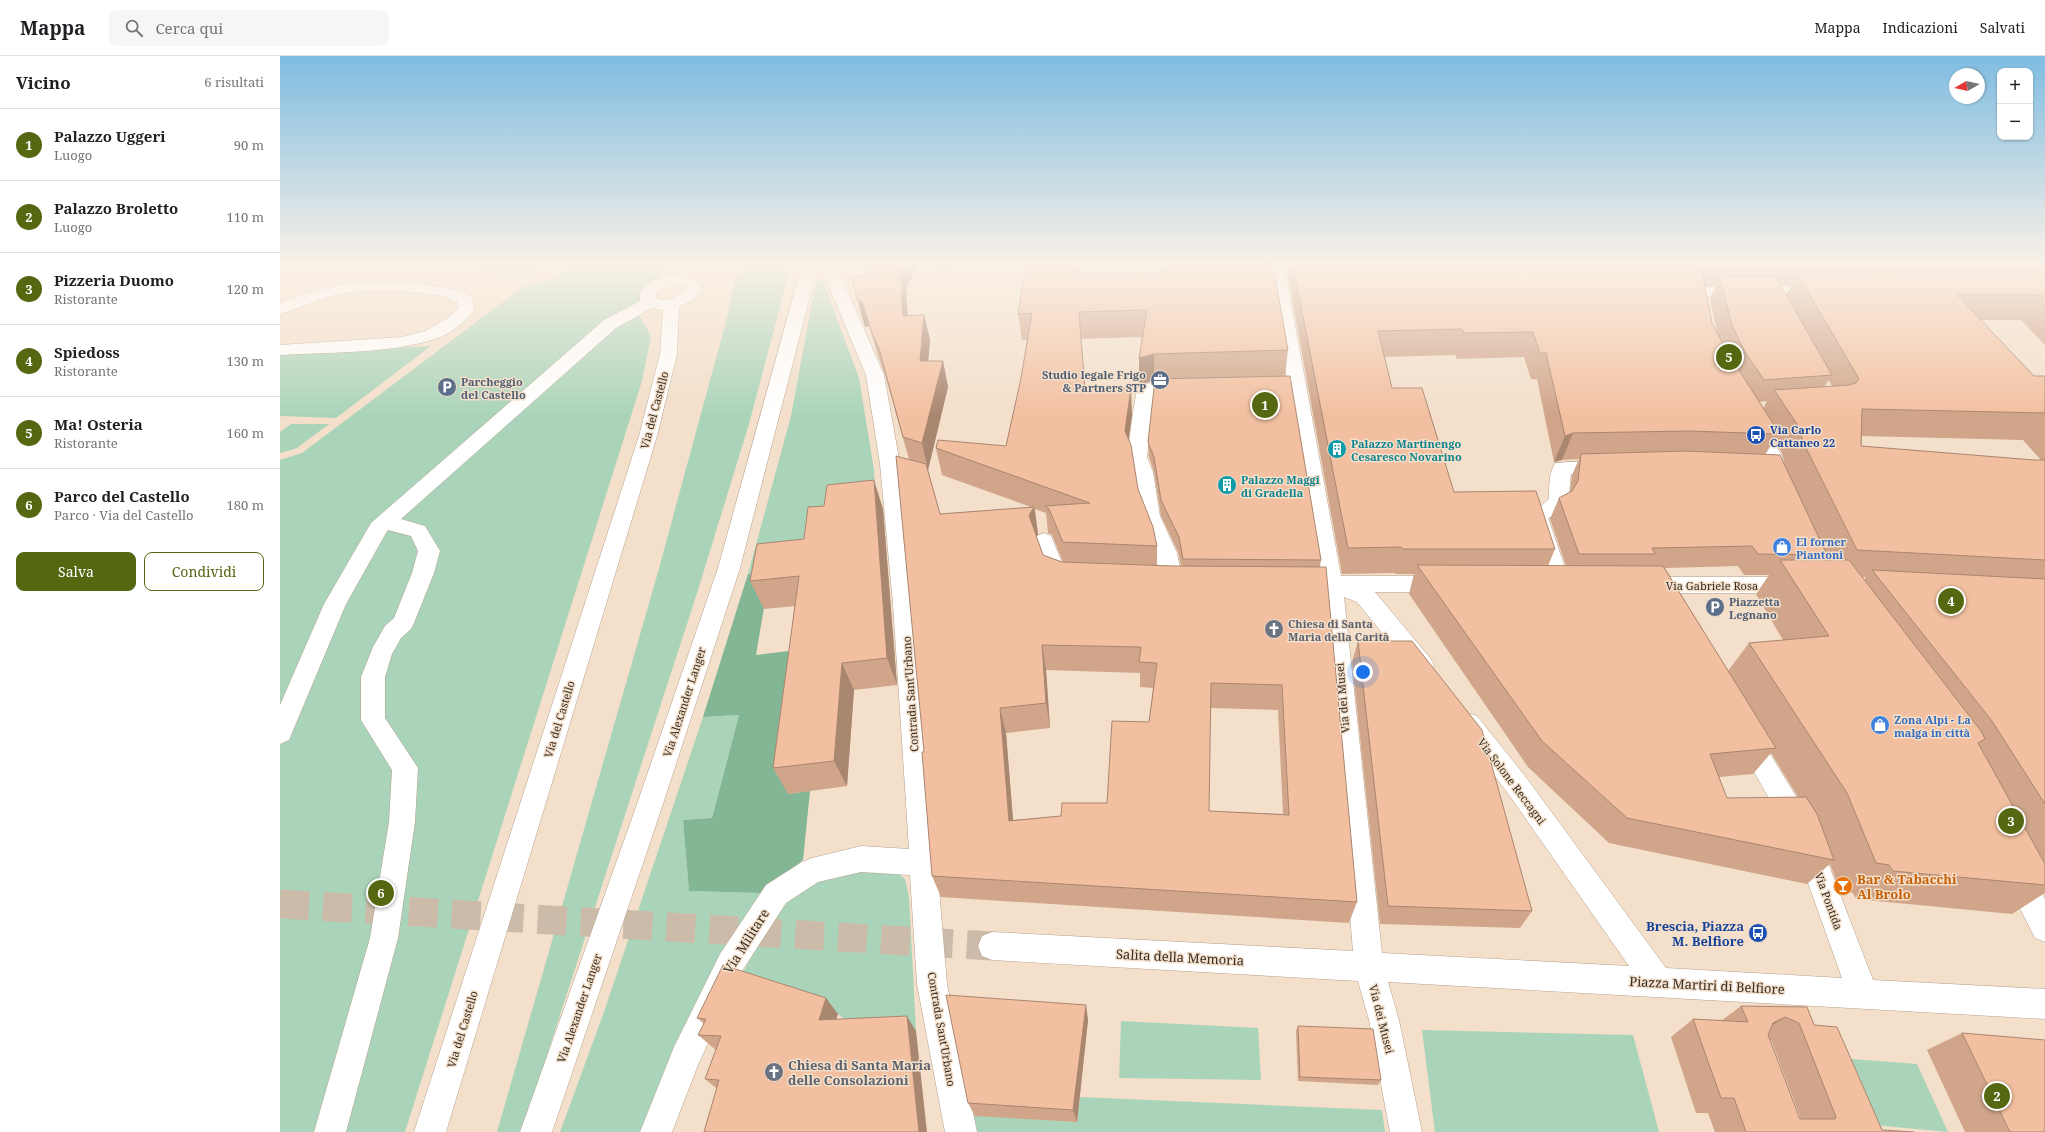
<!DOCTYPE html>
<html lang="it">
<meta charset="utf-8">
<style>
body{margin:0;font-family:"Noto Serif",serif;background:#f6f6f6;color:#202124}
.controls{position:absolute;right:12px;top:12px;display:grid;overflow:hidden;border-radius:8px;box-shadow:0 1px 3px #0004}
.controls button{width:36px;height:36px;display:grid;place-items:center;padding:0;border:0;border-bottom:1px solid #e0e0e0;background:#fff;color:#202124;font:20px sans-serif}
.compass{position:absolute;left:1669px;top:12px;width:36px;height:36px;border-radius:50%;background:#fff;box-shadow:0 1px 3px #0004;rotate:261deg}
.you{position:absolute;left:1083px;top:616px;width:14px;height:14px;margin:-10px;border:3px solid #fff;border-radius:50%;background:#1a73e8;box-shadow:0 0 0 6px #1a73e833}
.badge{display:grid;place-items:center;width:26px;height:26px;border-radius:50%;background:#566712;color:#fff;font-size:13px;font-weight:700}
.pin{position:absolute;translate:-50% -50%;border:2px solid #fff;box-shadow:0 1px 4px #0006}
.list{margin:0;padding:0;list-style:none}
h2{display:flex;justify-content:space-between;align-items:center;height:52px;margin:0;padding:0 16px;font-size:17px}
h2 small{font-size:13px;font-weight:400;color:#757577}
.list li{display:grid;grid-template-columns:26px 1fr auto;gap:12px;align-items:center;box-sizing:border-box;height:72px;padding:0 16px;border-top:1px solid #e0e0e0}
.list b{display:block;font-size:15px;white-space:nowrap}
.list p{margin:0;font-size:13px;white-space:nowrap;color:#757577}
.list em{font-size:13px;font-style:normal;color:#757577}
.actions{display:flex;gap:8px;padding:12px 16px}
.actions a{flex:1;padding:9px 0;border:1px solid #566712;border-radius:8px;text-align:center;font-size:14px;color:#566712}
.actions .main{background:#566712;color:#fff}
.icon{flex:none;width:22px;height:22px;fill:none;stroke:currentColor;stroke-width:2;stroke-linecap:round;stroke-linejoin:round}
.map{position:relative;flex:none;width:1765px;height:1076px;overflow:hidden}
header{display:flex;align-items:center;gap:24px;box-sizing:border-box;height:56px;padding:0 20px;background:#fff;border-bottom:1px solid #e0e0e0}
header strong{font-size:19px}
nav{display:flex;gap:22px;margin-inline-start:auto;font-size:14px}
.search{width:280px;height:36px;background:#f6f6f6;display:flex;align-items:center;gap:10px;box-sizing:border-box;padding:0 14px;border-radius:8px;color:#757577;font-size:15px}
main{display:flex}
aside{flex:1;background:#fff}
.map>svg:first-child{display:block}
.green{fill:#aad4b9}
.forest{fill:#83b695}
.lines{fill:none;stroke-linecap:round;stroke-linejoin:round}
.street-tunnel{stroke:#cdbba9;stroke-width:29;stroke-dasharray:29 14;stroke-linecap:butt}
.street-casing{stroke:#b5a18e;stroke-width:1}
.street{fill:#fff;fill-rule:evenodd}
.wall{fill:#d0a58a;fill-rule:evenodd}
.shaded-wall{fill:#a98670}
.building{fill:#f2c0a0;stroke:#a98670;fill-rule:evenodd}
.labels{text-anchor:middle;dominant-baseline:central;stroke-width:3;stroke-linejoin:round;paint-order:stroke}
.service-label{font-size:11px;font-weight:bold;fill:#4e5e75;stroke:#f3dfca;text-anchor:start}
.street-label{font-size:11px;fill:#352d25;stroke:#f3dfca}
.transit-label{font-size:11px;font-weight:bold;fill:#164399;stroke:#f3dfca;text-anchor:start}
.culture-label{font-size:11px;font-weight:bold;fill:#0d838f;stroke:#f3dfca;text-anchor:start}
.shop-label{font-size:11px;font-weight:bold;fill:#366cbe;stroke:#f3dfca;text-anchor:start}
.worship-label{font-size:11px;font-weight:bold;fill:#5b616d;stroke:#f3dfca;text-anchor:start}
.near-food-label{font-size:13px;font-weight:bold;fill:#c56008;stroke:#f3dfca;text-anchor:start}
.near-transit-label{font-size:13px;font-weight:bold;fill:#164399;stroke:#f3dfca;text-anchor:end}
.near-street-label{font-size:13px;fill:#352d25;stroke:#f3dfca}
.near-worship-label{font-size:13px;font-weight:bold;fill:#5b616d;stroke:#f3dfca;text-anchor:start}
</style>
<header>
<strong>Mappa</strong>
<div class="search"><svg class="icon" aria-label="search" viewBox="0 0 24 24"><circle cx="10" cy="10" r="6"/><path d="M15 15l6 6"/></svg>Cerca qui</div>
<nav><a>Mappa</a><a>Indicazioni</a><a>Salvati</a></nav>
</header>
<main>
<aside>
<h2>Vicino<small>6 risultati</small></h2>
<ul class="list">
<li><span class="badge">1</span><div><b>Palazzo Uggeri</b><p>Luogo</p></div><em>90 m</em></li>
<li><span class="badge">2</span><div><b>Palazzo Broletto</b><p>Luogo</p></div><em>110 m</em></li>
<li><span class="badge">3</span><div><b>Pizzeria Duomo</b><p>Ristorante</p></div><em>120 m</em></li>
<li><span class="badge">4</span><div><b>Spiedoss</b><p>Ristorante</p></div><em>130 m</em></li>
<li><span class="badge">5</span><div><b>Ma! Osteria</b><p>Ristorante</p></div><em>160 m</em></li>
<li><span class="badge">6</span><div><b>Parco del Castello</b><p>Parco · Via del Castello</p></div><em>180 m</em></li>
</ul>
<div class="actions"><a class="main">Salva</a><a>Condividi</a></div>
</aside>
<div class="map">
<svg width="1765" height="1076" viewBox="0 0 1765 1076">
<rect width="100%" height="100%" fill="#f3dfca"/>
<g class="green">
<polygon points="159,209 265,209 251,221"/>
<polygon points="286,209 388,209 385,216 354,250 371,280 362,325 125,1076 0,1076 0,404 22,397 243,231 271,223"/>
<polygon points="459,209 511,209 469,368 418,534 242,1076 217,1076 378,516 445,269"/>
<polygon points="536,225 542,225 545,231 579,322 594,414 595,454 535,511 468,518 511,360"/>
<polygon points="151,290 56,362 0,360 0,298"/>
<polygon points="11,368 49,368 17,392 0,397 0,376"/>
<polygon points="459,659 432,762 403,764 409,835 482,837 362,1076 280,1076 324,956 423,661"/>
<polygon points="577,810 615,815 625,823 629,841 636,975 584,978 558,958 458,925 503,845 535,823"/>
<polygon points="841,965 978,972 981,1024 839,1022"/>
<polygon points="1142,974 1353,979 1379,1076 1155,1076"/>
<polygon points="1545,1001 1637,1008 1668,1076 1573,1067"/>
<polygon points="800,1041 1102,1054 1105,1076 694,1076 691,1059 797,1066"/>
</g>
<polygon class="forest" points="490,516 476,599 525,593 508,738 530,735 523,804 482,837 409,835 403,764 432,762 459,659 423,661 468,518"/>
<g class="lines">
<polyline class="street-tunnel" points="0,848 712,890"/>
<defs>
<g id="street">
<polygon points="522,209 538,209 460,512 381,754 272,1076 240,1076 355,754 438,512"/>
<polygon points="540,209 556,209 604,319 620,408 635,548 667,928 697,1076 665,1076 637,928 630,819 581,816 538,826 506,847 460,918 418,1009 392,1076 360,1076 394,991 440,898 486,829 522,806 532,802 581,790 629,793 613,548 600,408 586,319"/>
<polygon points="988,209 1004,209 1061,520 1160,520 1168,522 1171,528 1168,534 1160,536 1095,536 1150,602 1154,609 1150,616 1142,618 1134,616 1077,546 1064,541 1102,897 1349,910 1227,736 1179,674 1176,667 1179,660 1188,657 1197,660 1245,720 1386,912 1562,922 1512,782 1455,683 1458,675 1467,672 1476,675 1533,768 1593,924 1765,933 1765,963 1108,926 1119,964 1142,1076 1110,1076 1089,964 1078,925 712,904 702,900 698,890 702,880 712,876 1073,895 1042,536 1017,536 1009,534 1006,528 1009,522 1017,520 1040,520"/>
<path d="M394 219 416 224 421 231V235L414 243 399 251 397 298 377 380 166 1076H134L359 380 380 298 383 254 372 252 336 272 121 463 145 470 160 495 154 517 134 567 131 573 121 582 112 598 105 621V662L138 712 135 766 118 882 66 1076H34L90 882 109 766 112 714 81 664V621L93 591 105 570 114 562 132 517 138 495 131 480 108 474 106 477 66 548 9 684 0 688V649L44 548 91 467 324 264 360 245V238C367 224 380 222 394 219ZM394 229 405 231V234C397 242 385 248 375 241L378 235Z"/>
<path d="M99 225C116 226 182 229 192 242 194 245 194 250 194 254 186 266 169 279 155 283 109 298 49 296 0 299V289L122 281 145 275 166 263 178 253 177 246C153 233 82 232 55 239 36 244 19 253 0 258V247C32 234 64 225 99 225Z"/>
<polygon points="1538,229 1544,231 1546,234 1544,237 1419,241 1413,239 1411,236 1413,233 1419,231"/>
<polygon points="904,325 910,326 913,330 910,334 874,337 867,401 873,416 880,460 897,497 903,527 900,533 892,535 884,533 881,527 875,497 860,460 853,416 847,401 853,356 857,334 860,330 874,326"/>
<polygon points="1472,361 1479,363 1501,398 1512,428 1509,433 1502,435 1495,433 1481,398 1463,367 1465,363"/>
<path d="M1326 404 1333 405 1336 410 1333 415 1291 418C1288 439 1293 455 1268 462L1291 529 1288 535 1280 537 1272 535 1246 458 1249 453 1261 450 1269 443C1269 431 1269 417 1275 407Z"/>
<polygon points="764,477 771,480 785,514 794,517 797,523 794,529 786,531 768,525 754,485 757,480"/>
<polygon points="1365,521 1512,521 1520,523 1523,529 1520,535 1512,537 1365,537 1357,535 1354,529 1357,523"/>
<polygon points="1737,806 1747,810 1765,843 1765,886 1755,882 1723,819 1727,810"/>
</g>
</defs>
<use href="#street" class="street-casing"/>
<use href="#street" class="street"/>
</g>
<g class="wall">
<polygon points="300,209 336,209 332,212"/>
<path d="M586 209H637L626 233 628 260 644 259 650 284 648 305H663L668 331 648 414 660 458 751 451 662 419 656 392 726 390 741 322 747 284H742L738 258 745 218H742L741 209H799V218L883 216V209H993L1008 294 1005 320 1041 504 1040 511 1077 846 1069 867 661 841 652 820 644 696 629 403 605 319 599 303 589 270 585 271 571 221 590 219ZM862 281 859 329 875 324 868 386 869 401 874 416 881 460 898 496 901 510 877 509V490L858 433 848 383 852 359 805 334 801 283ZM755 453 766 457 768 477 772 479 783 506 763 499 756 480 758 478ZM766 614 860 617V631L873 632 869 666 827 747 781 760 733 764 726 677 770 672ZM930 652 998 654 1003 758 929 755Z"/>
<polygon points="652,209 679,209 661,215"/>
<path d="M1006 209H1765V289L1741 264H1701L1754 320H1765V837L1732 858 1576 843 1573 837 1560 835 1550 808 1527 828 1329 787 1248 711 1129 538 1134 518H1116L1114 517 1062 518ZM1425 230H1436L1430 242 1437 276 1432 267ZM1501 230H1511L1506 238ZM1175 299 1177 303 1244 301 1251 323H1257L1274 406 1282 404 1299 403 1292 419 1290 436 1279 442 1270 463 1286 510H1268L1275 493 1174 436 1112 332 1105 301ZM1549 324 1552 330 1544 331ZM1487 345 1483 353 1479 346ZM1582 380 1743 384 1761 404H1754L1581 390ZM1494 384 1502 397 1506 412 1485 399ZM1547 499 1550 504H1543ZM1458 510 1464 519H1489L1476 538 1503 584 1469 587 1448 615 1385 512ZM1582 521H1586L1584 524ZM1491 697 1518 741 1447 742 1439 721 1473 718Z"/>
<polygon points="603,453 617,629 574,634 567,730 508,738 493,712 515,550 484,553 470,525 524,483"/>
<polygon points="1078,585 1252,855 1240,872 1100,868 1072,606"/>
<polygon points="806,949 808,964 797,1066 695,1060 688,1047"/>
<path d="M1461 950 1527 951 1534 969 1602 1074 1634 1076H1435L1428 1057H1416L1391 981 1413 963 1441 965ZM1489 984H1491L1521 1063H1520Z"/>
<polygon points="558,958 556,963 636,975 436,1032 425,1023 436,994 418,979 424,968 417,962"/>
<polygon points="1018,970 1101,1024 1098,1029 1018,1025 1016,975"/>
<polygon points="1682,977 1765,1076 1685,1076 1647,994"/>
</g>
<g class="shaded-wall">
<polygon points="330,209 336,209 332,212"/>
<polygon points="620,209 637,209 626,233 629,286 623,260"/>
<polygon points="660,209 679,209 661,215"/>
<polygon points="797,209 799,209 799,244 797,218"/>
<polygon points="578,245 582,245 589,270 585,271"/>
<polygon points="644,259 650,284 646,331 640,305"/>
<polygon points="874,298 874,324 859,329 859,302"/>
<polygon points="663,305 668,331 648,414 642,387"/>
<polygon points="851,332 852,359 846,402 845,375"/>
<polygon points="1293,377 1282,404 1274,406 1285,380"/>
<polygon points="594,424 603,453 617,629 607,602"/>
<polygon points="754,451 758,478 753,486 749,459"/>
<polygon points="762,589 766,614 770,672 766,647"/>
<polygon points="562,607 574,634 567,730 554,705"/>
<polygon points="720,652 726,677 735,788 729,765"/>
<polygon points="546,942 558,958 551,979 539,964"/>
<polygon points="806,949 808,964 797,1066 793,1054"/>
<polygon points="627,960 636,975 647,1076 639,1076"/>
<polygon points="1505,961 1478,979 1493,967"/>
</g>
<g class="building">
<polygon points="589,209 620,209 623,260 644,259 640,305 663,305 642,387 623,381 599,293 592,277 582,245 578,245 571,221 593,218"/>
<polygon points="746,209 797,209 797,218 884,216 884,209 993,209 1008,294 874,298 859,302 867,254 799,256 805,334 851,332 845,375 851,389 858,433 873,471 877,490 783,486 769,453 765,450 810,447 656,392 658,384 726,390 741,322 752,257 738,258"/>
<polygon points="1013,209 1419,209 1421,211 1432,267 1446,294 1496,372 1497,378 1408,375 1293,377 1285,380 1266,297 1260,297 1253,276 1184,277 1182,273 1098,275 1112,332 1142,332 1174,436 1256,435 1275,493 1123,493 1121,491 1068,492"/>
<polygon points="1761,209 1765,209 1765,243 1761,239 1676,238 1754,320 1765,320 1765,357 1582,353 1581,390 1754,404 1765,404 1765,504 1577,494 1523,386 1519,371 1494,334 1569,329 1576,327 1579,323 1517,217 1753,216 1760,214 1762,210"/>
<polygon points="1440,221 1496,221 1552,319 1484,324 1465,296 1452,269"/>
<polygon points="1010,320 1041,504 903,503 899,481 881,444 874,401 868,386 875,323"/>
<polygon points="1405,395 1500,399 1547,499 1478,498 1472,490 1372,492 1375,498 1299,498 1279,442 1292,435 1298,425 1301,398"/>
<path d="M616 400 646 408 660 458 754 451 749 459 763 499 782 506 892 510 1046 511 1077 846 652 820 642 696H644ZM762 589 861 591 859 606 877 607 869 666 832 665 827 747H782L781 760 729 765 720 652 766 647ZM931 627 1002 629 1009 759 929 755Z"/>
<polygon points="594,424 607,602 562,607 554,705 493,712 519,520 470,525 477,488 524,483 528,451 544,450 547,429"/>
<polygon points="1500,504 1569,504 1701,675 1705,683 1698,687 1765,808 1765,829 1613,815 1609,809 1596,807 1567,737 1469,587 1549,580"/>
<polygon points="1137,509 1383,510 1496,692 1430,698 1447,742 1526,741 1537,758 1554,804 1347,762 1262,685"/>
<polygon points="1592,514 1765,523 1765,748 1712,665"/>
<polygon points="1078,585 1132,585 1202,674 1252,855 1108,850"/>
<polygon points="443,909 546,942 539,964 627,960 639,1076 424,1076 439,1024 425,1023 441,980 418,979 426,963 417,962"/>
<polygon points="666,939 806,949 793,1054 688,1047"/>
<path d="M1461 950 1527 951 1534 969 1557 971 1602 1074 1634 1076H1466L1454 1042H1441L1413 963 1468 966ZM1505 961 1519 967 1556 1061 1555 1063H1520L1488 979 1493 967Z"/>
<polygon points="1018,970 1093,973 1101,1024 1020,1021"/>
<polygon points="1682,977 1765,984 1765,1076 1730,1076"/>
</g>
<linearGradient id="sky" x2="0" y2="1"><stop stop-color="#7fbce1"/><stop offset="0.58" stop-color="#faf1e7"/><stop offset="1" stop-color="#faf1e7" stop-opacity="0"/></linearGradient>
<rect width="1765" height="359" fill="url(#sky)"/>
<defs>
<symbol id="office-disc" viewBox="-11 -11 22 22"><circle r="9.5" fill="#5c6f8a" stroke="#f3dfca"/><path d="M-6-3h4V-5.5h4V-3h4V5H-6ZM-1-4.5V-3h2v-1.5ZM-6 0V1H6V0Z" fill="#fff"/></symbol>
<symbol id="parking-disc" viewBox="-11 -11 22 22"><circle r="9.5" fill="#5c6f8a" stroke="#f3dfca"/><path d="M-3.5-5.5H1a3.5 3.5 0 0 1 0 7H-1V5.5H-3.5ZM-1-3.4V-.6H.8a1.4 1.4 0 0 0 0-2.8Z" fill="#fff"/></symbol>
<symbol id="bus-disc" viewBox="-11 -11 22 22"><circle r="9.5" fill="#1a4fb4" stroke="#f3dfca"/><path d="M-5-6H5V4H4V6H2V4H-2V6H-4V4H-5ZM-3.5-4V0h7V-4ZM-3.5 1.2v1.5H-2V1.2ZM2 1.2v1.5H3.5V1.2Z" fill="#fff"/></symbol>
<symbol id="building-disc" viewBox="-11 -11 22 22"><circle r="9.5" fill="#0f9aa8" stroke="#f3dfca"/><path d="M-4-6H4V6H1V3H-1V6H-4ZM-2.5-4.3h1.7v1.8h-1.7ZM.8-4.3h1.7v1.8H.8ZM-2.5-1h1.7V.8h-1.7ZM.8-1h1.7V.8H.8Z" fill="#fff"/></symbol>
<symbol id="shop-disc" viewBox="-11 -11 22 22"><circle r="9.5" fill="#3f7fe0" stroke="#f3dfca"/><path d="M-5-2.5h2.3a2.7 3.5 0 0 1 5.4 0H5L5.5 6h-11ZM-1.5-2.5h3a1.5 2.3 0 0 0-3 0Z" fill="#fff"/></symbol>
<symbol id="church-disc" viewBox="-11 -11 22 22"><circle r="9.5" fill="#6b7280" stroke="#f3dfca"/><path d="M-1.2-6h2.4v3.5h3.3v2.4h-3.3V6h-2.4V-.1h-3.3v-2.4h3.3Z" fill="#fff"/></symbol>
<symbol id="bar-disc" viewBox="-11 -11 22 22"><circle r="9.5" fill="#e8710a" stroke="#f3dfca"/><path d="M-6-5H6L.8 .8V4.5H3.5V6h-7V4.5H-.8V.8Z" fill="#fff"/></symbol>
</defs>
<g fill-rule="evenodd">
<use href="#office-disc" x="869" y="313" width="22" height="22"/>
<use href="#parking-disc" x="156" y="320" width="22" height="22"/>
<use href="#bus-disc" x="1465" y="368" width="22" height="22"/>
<use href="#building-disc" x="1046" y="382" width="22" height="22"/>
<use href="#building-disc" x="936" y="418" width="22" height="22"/>
<use href="#shop-disc" x="1491" y="480" width="22" height="22"/>
<use href="#parking-disc" x="1424" y="540" width="22" height="22"/>
<use href="#church-disc" x="983" y="562" width="22" height="22"/>
<use href="#shop-disc" x="1589" y="658" width="22" height="22"/>
<use href="#bar-disc" x="1552" y="819" width="22" height="22"/>
<use href="#bus-disc" x="1467" y="866" width="22" height="22"/>
<use href="#church-disc" x="483" y="1005" width="22" height="22"/>
</g>
<g class="labels">
<g class="service-label">
<text x="866" y="318" text-anchor="end">Studio legale Frigo<tspan x="866" dy="13">&amp; Partners STP</tspan></text>
<text x="181" y="325">Parcheggio<tspan x="181" dy="13">del Castello</tspan></text>
<text x="1449" y="545">Piazzetta<tspan x="1449" dy="13">Legnano</tspan></text>
</g>
<g class="street-label">
<text transform="translate(374 354) rotate(-75)">Via del Castello</text>
<text x="1432" y="529">Via Gabriele Rosa</text>
<text transform="translate(630 638) rotate(-94)">Contrada Sant'Urbano</text>
<text transform="translate(1062 642) rotate(-95)">Via dei Musei</text>
<text transform="translate(404 646) rotate(-72)">Via Alexander Langer</text>
<text transform="translate(279 663) rotate(-73)">Via del Castello</text>
<text transform="translate(1232 725) rotate(53)">Via Solone Reccagni</text>
<text transform="translate(1549 845) rotate(70)">Via Pontida</text>
<text transform="translate(299 952) rotate(-71)">Via Alexander Langer</text>
<text transform="translate(1102 963) rotate(76)">Via dei Musei</text>
<text transform="translate(182 973) rotate(-73)">Via del Castello</text>
<text transform="translate(662 973) rotate(80)">Contrada Sant'Urbano</text>
</g>
<g class="transit-label">
<text x="1490" y="373">Via Carlo<tspan x="1490" dy="13">Cattaneo 22</tspan></text>
</g>
<g class="culture-label">
<text x="1071" y="387">Palazzo Martinengo<tspan x="1071" dy="13">Cesaresco Novarino</tspan></text>
<text x="961" y="423">Palazzo Maggi<tspan x="961" dy="13">di Gradella</tspan></text>
</g>
<g class="shop-label">
<text x="1516" y="485">El forner<tspan x="1516" dy="13">Piantoni</tspan></text>
<text x="1614" y="663">Zona Alpi - La<tspan x="1614" dy="13">malga in città</tspan></text>
</g>
<g class="worship-label">
<text x="1008" y="567">Chiesa di Santa<tspan x="1008" dy="13">Maria della Carità</tspan></text>
</g>
<g class="near-food-label">
<text x="1577" y="823">Bar &amp; Tabacchi<tspan x="1577" dy="15">Al Brolo</tspan></text>
</g>
<g class="near-transit-label">
<text x="1464" y="870">Brescia, Piazza<tspan x="1464" dy="15">M. Belfiore</tspan></text>
</g>
<g class="near-street-label">
<text transform="translate(466 885) rotate(-58)">Via Militare</text>
<text transform="translate(900 901) rotate(3)">Salita della Memoria</text>
<text transform="translate(1427 929) rotate(3)">Piazza Martiri di Belfiore</text>
</g>
<g class="near-worship-label">
<text x="508" y="1009">Chiesa di Santa Maria<tspan x="508" dy="15">delle Consolazioni</tspan></text>
</g>
</g>
</svg>
<div class="controls">
<button>+</button>
<button>−</button>
</div>
<svg class="compass" viewBox="-18 -18 36 36"><path d="M0-13l5 13h-10z" fill="#e53935"/><path d="M0 13l5-13h-10z" fill="#757577"/></svg>
<div class="you"></div>
<div class="pin badge" style="left:985px;top:349px">1</div>
<div class="pin badge" style="left:1717px;top:1040px">2</div>
<div class="pin badge" style="left:1731px;top:765px">3</div>
<div class="pin badge" style="left:1671px;top:545px">4</div>
<div class="pin badge" style="left:1449px;top:301px">5</div>
<div class="pin badge" style="left:101px;top:837px">6</div>
</div>
</main>
